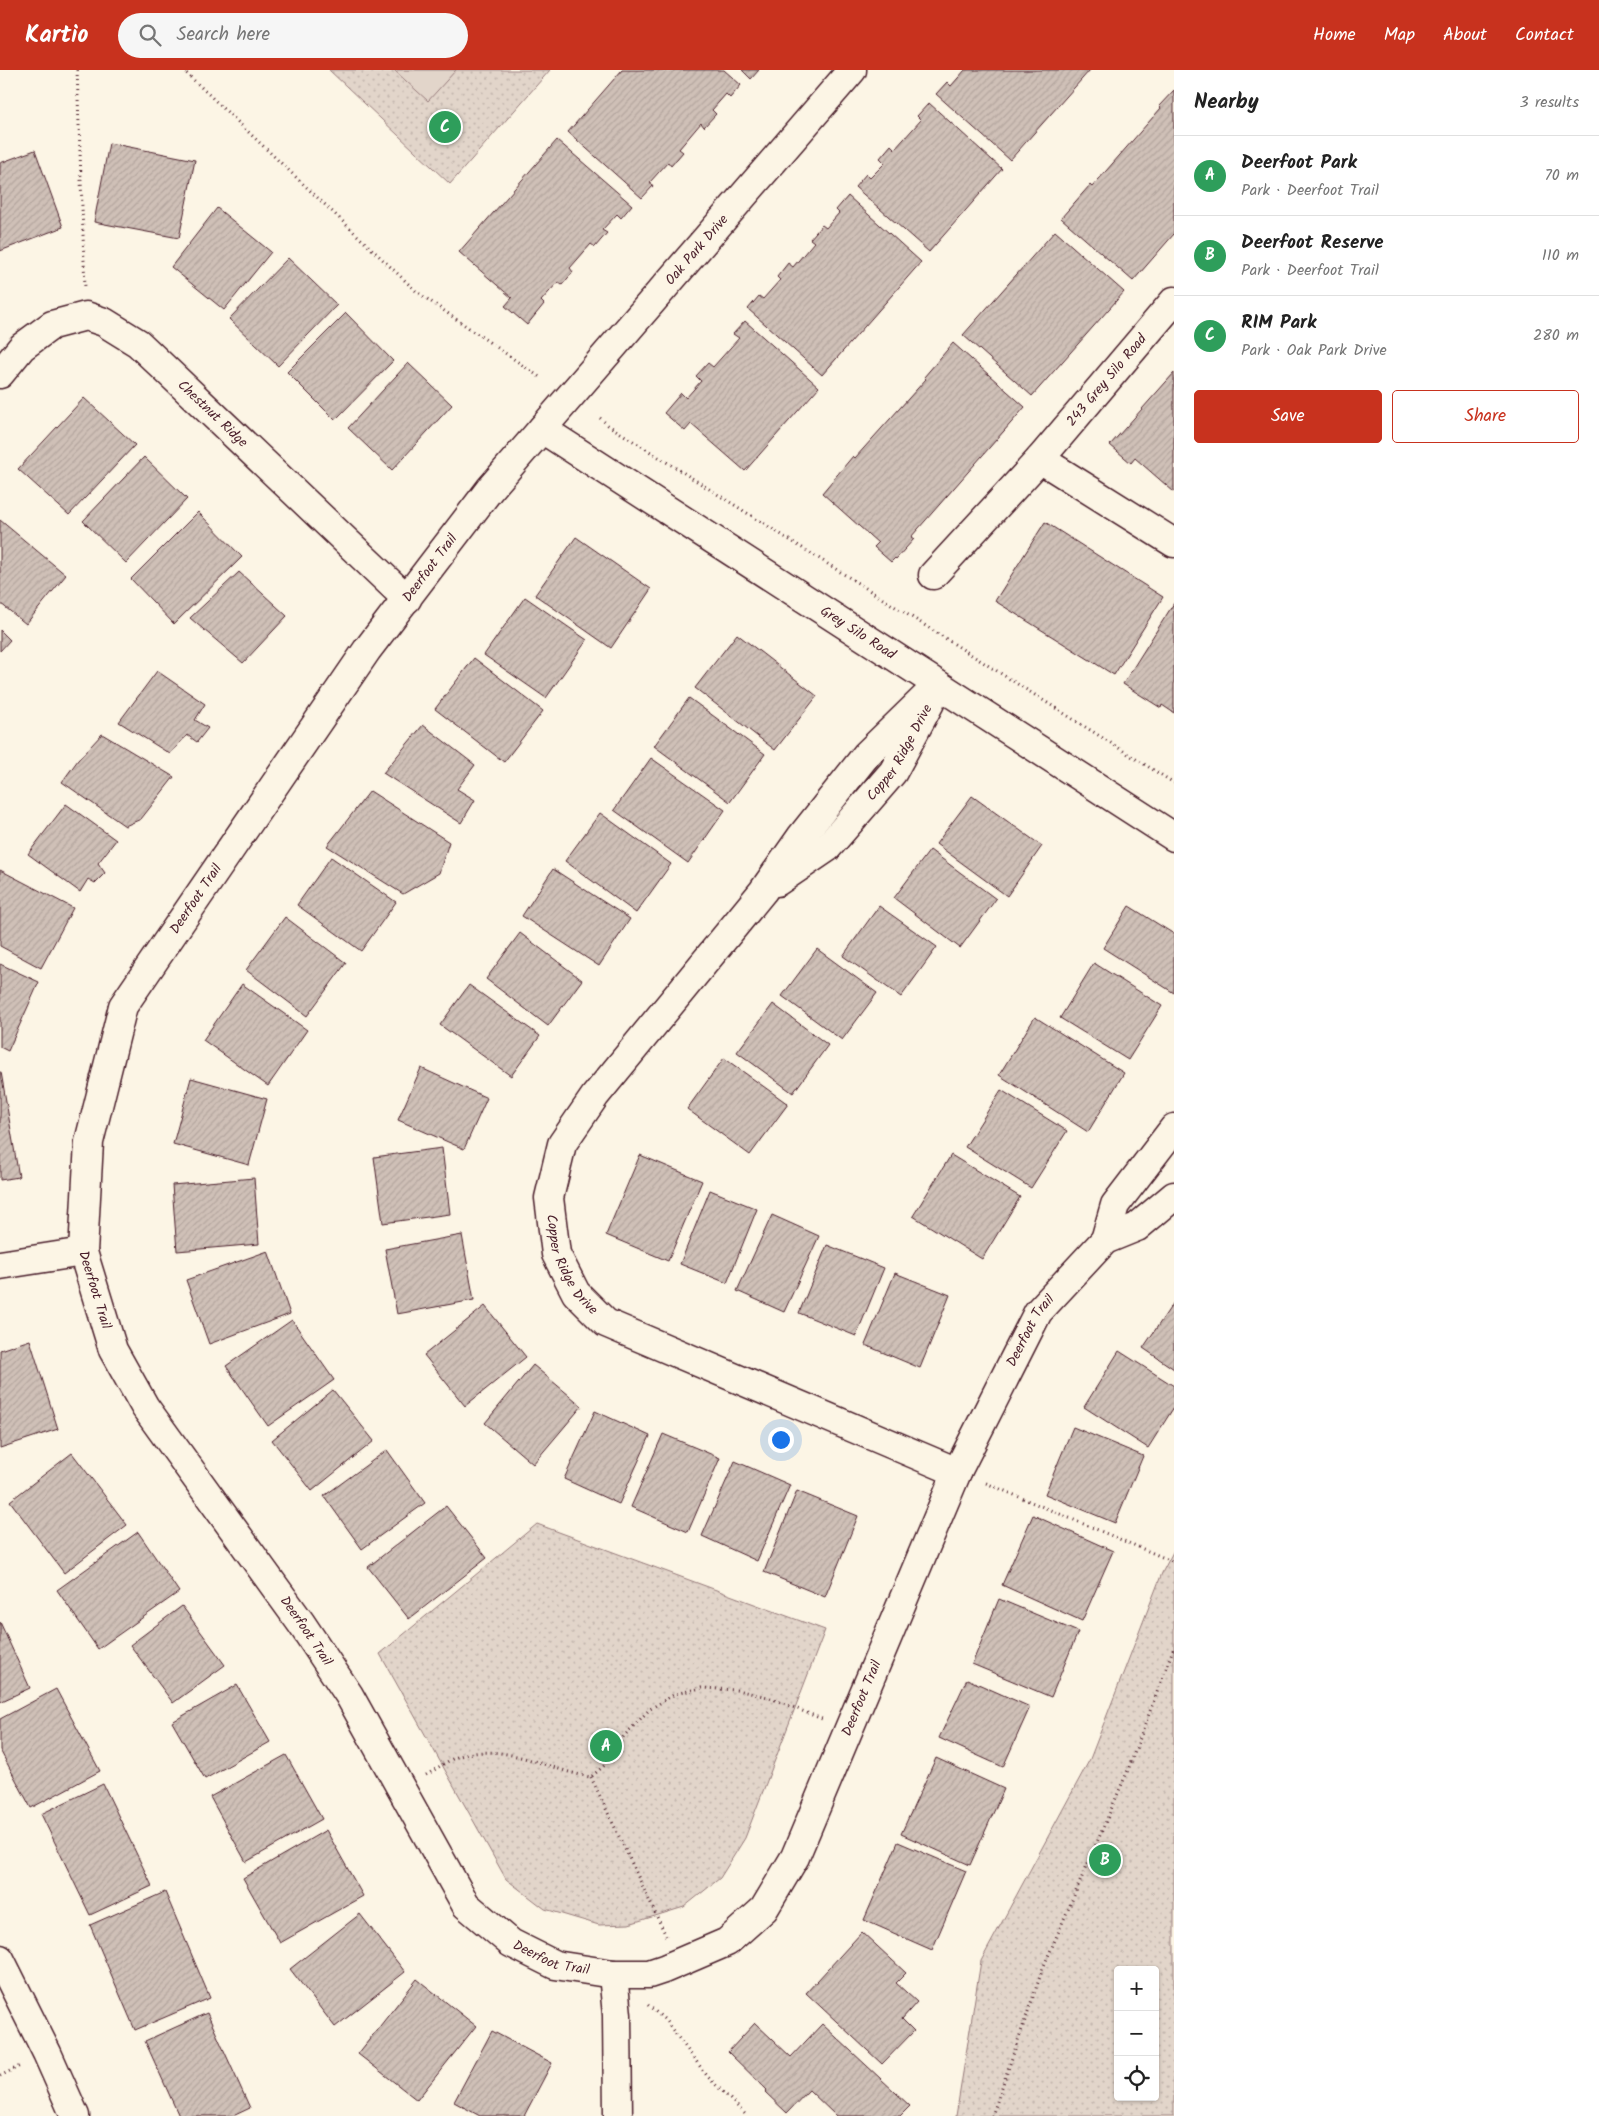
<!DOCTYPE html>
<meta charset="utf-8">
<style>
body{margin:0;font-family:Kalam,sans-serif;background:#f6f6f6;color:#222}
.controls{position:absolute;right:15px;bottom:15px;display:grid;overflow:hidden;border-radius:5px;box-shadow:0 1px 4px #0004}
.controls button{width:45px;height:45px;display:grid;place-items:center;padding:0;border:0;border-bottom:1px solid #e0e0e0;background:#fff;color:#222;font:25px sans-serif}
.you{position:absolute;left:780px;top:1369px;width:18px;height:18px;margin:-12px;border:4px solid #fff;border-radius:50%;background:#1a73e8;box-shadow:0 0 0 8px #1a73e833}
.badge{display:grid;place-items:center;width:32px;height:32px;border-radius:50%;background:#c8321e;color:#fff;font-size:16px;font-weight:700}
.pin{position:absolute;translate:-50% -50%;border:2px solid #fff;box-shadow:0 1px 5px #0006}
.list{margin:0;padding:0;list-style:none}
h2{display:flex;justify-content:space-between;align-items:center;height:65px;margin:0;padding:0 20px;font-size:21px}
h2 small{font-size:16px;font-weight:400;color:#767676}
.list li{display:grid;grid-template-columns:32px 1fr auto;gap:15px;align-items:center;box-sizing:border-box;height:80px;padding:0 20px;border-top:1px solid #e0e0e0}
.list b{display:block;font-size:19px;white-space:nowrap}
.list p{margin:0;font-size:16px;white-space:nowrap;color:#767676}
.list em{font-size:16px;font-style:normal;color:#767676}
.actions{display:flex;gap:10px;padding:15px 20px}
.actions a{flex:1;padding:11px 0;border:1px solid #c8321e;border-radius:5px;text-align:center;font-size:18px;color:#c8321e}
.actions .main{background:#c8321e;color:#fff}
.icon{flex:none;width:28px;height:28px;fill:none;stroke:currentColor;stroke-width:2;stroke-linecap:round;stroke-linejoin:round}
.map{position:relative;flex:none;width:1174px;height:2046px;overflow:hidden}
header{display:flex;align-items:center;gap:30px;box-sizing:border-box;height:70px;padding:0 25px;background:#c8321e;color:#fff}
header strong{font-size:24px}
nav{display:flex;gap:28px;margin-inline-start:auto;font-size:18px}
.search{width:350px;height:45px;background:#f6f6f6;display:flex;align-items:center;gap:12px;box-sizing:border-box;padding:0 18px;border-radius:28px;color:#767676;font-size:19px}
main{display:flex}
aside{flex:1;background:#fff}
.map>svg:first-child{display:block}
.grass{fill:url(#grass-dots);stroke:#967a7a;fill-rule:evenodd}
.pitch{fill:#e2d5ca;stroke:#967a7a}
.building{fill:url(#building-hatch);stroke:#4a1f2b}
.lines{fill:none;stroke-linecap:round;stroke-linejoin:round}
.minor-casing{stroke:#4a1f2b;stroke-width:31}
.path{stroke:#4a1f2b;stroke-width:3;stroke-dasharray:1 4;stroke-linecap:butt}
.minor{stroke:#fcf5e5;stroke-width:28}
.labels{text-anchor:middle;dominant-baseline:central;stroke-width:5;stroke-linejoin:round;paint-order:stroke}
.street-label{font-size:14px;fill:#4a1f2b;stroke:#fcf5e5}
</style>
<header>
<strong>Kartio</strong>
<div class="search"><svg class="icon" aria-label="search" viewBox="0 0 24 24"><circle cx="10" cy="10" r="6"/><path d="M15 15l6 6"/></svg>Search here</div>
<nav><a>Home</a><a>Map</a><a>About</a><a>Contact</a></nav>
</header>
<main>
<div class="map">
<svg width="1174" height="2046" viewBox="0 0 1174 2046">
<defs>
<pattern id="grass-dots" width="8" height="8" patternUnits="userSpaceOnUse" patternTransform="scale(1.25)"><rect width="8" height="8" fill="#e2d5ca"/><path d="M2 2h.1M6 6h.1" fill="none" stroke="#c3b6ae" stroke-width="1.8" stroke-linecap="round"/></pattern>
<pattern id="building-hatch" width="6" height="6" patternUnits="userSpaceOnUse" patternTransform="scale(1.25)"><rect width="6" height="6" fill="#cfc0b7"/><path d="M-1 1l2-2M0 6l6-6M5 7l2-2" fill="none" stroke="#b3a59e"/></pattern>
</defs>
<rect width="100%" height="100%" fill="#fcf5e5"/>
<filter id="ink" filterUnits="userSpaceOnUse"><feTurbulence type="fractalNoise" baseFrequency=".02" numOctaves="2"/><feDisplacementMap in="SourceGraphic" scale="10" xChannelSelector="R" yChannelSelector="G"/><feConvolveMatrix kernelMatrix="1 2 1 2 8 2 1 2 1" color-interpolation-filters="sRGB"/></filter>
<g filter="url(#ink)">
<g class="grass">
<polygon points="329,0 550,0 450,114"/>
<polygon points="537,1454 825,1560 745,1768 720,1808 684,1837 629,1854 599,1855 545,1839 506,1809 380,1584"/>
<path d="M1174 1480V2046H956L981 1891 1090 1689 1162 1503ZM1118 1900H1155V2027H1118Z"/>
</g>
<polygon class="pitch" points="394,0 456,0 428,31"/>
<g class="building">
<polygon points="622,0 724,0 741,15 730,28 726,24 712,40 716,44 704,57 701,53 679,79 683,82 671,96 668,92 650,112 653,116 642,128 568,62"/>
<polygon points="742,0 759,0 751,9"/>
<polygon points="965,0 1090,0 1010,90 936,24 947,12 951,16"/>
<polygon points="1174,20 1174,164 1133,211 1061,148 1090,115 1092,117 1161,38 1159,36"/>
<polygon points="929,33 1002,99 929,182 855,117 866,104 870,108 885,93 880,88 891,75 895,79 921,50 917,46"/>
<polygon points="557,70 632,135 621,148 617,144 602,160 607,163 595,177 591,174 570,198 573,202 562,215 558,212 541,231 544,234 527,255 505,236 512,228 459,182"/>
<polygon points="109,73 195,90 179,168 94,152"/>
<polygon points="35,80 63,157 0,181 0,93"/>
<polygon points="848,126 921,192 822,305 748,239 759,226 763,229 780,210 777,207 788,193 793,197 814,172 810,169 822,155 826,158 839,143 836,140"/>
<polygon points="217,138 271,182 224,240 171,197"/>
<polygon points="1055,161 1124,222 1032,326 963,265"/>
<polygon points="288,188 337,235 278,296 229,249"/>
<polygon points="346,243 393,291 335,350 287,302"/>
<polygon points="745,251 819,317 745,401 691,354 685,361 664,343 681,323 686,328 701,311 696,306 708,293 713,297 739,268 733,264"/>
<polygon points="953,273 1025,337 911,467 914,469 896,489 895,488 891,492 874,477 878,473 822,423 853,386 855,388 926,309 924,307"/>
<polygon points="408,293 452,335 392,400 348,358"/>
<polygon points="1174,303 1174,422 1135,388 1131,393 1110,375"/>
<polygon points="84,328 135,375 69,445 18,399"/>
<polygon points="144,387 187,429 126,493 83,451"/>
<polygon points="198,442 242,487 174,554 131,509"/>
<polygon points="0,450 66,505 26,554 0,533"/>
<polygon points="1045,452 1163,527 1114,605 995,531"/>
<polygon points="576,467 651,519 611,578 535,525"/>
<polygon points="239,502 287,546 243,593 190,548"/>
<polygon points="525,527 587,570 546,628 484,585"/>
<polygon points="1174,533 1174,643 1162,635 1161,638 1123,614"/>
<polygon points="0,560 10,570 0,581"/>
<polygon points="737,564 817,626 775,680 695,618"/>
<polygon points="474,588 543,641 504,692 435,639"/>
<polygon points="157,601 205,634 195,650 208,658 197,672 187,665 170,684 119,652"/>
<polygon points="689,628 765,684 730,732 654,676"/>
<polygon points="423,655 475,695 457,719 475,730 461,753 383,703"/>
<polygon points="102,664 174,707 141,749 125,756 62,712 78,690"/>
<polygon points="651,688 725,740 688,793 614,740"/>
<polygon points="370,721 449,772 439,803 403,824 327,776"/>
<polygon points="972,726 1042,776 1007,826 936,774"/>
<polygon points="66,734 116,770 98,793 105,803 95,813 88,809 80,822 28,784"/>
<polygon points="600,743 671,794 636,843 565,791"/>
<polygon points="930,780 996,829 960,878 894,828"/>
<polygon points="331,787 396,832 361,881 297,835"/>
<polygon points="553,799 630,849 599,896 522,846"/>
<polygon points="0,800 73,838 41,898 0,876"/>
<polygon points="879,836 937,877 901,927 843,886"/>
<polygon points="1129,836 1174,864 1174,923 1103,878"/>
<polygon points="285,847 346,893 307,946 246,900"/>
<polygon points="520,863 582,910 548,956 486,909"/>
<polygon points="817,879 877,923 842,970 782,926"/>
<polygon points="1094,893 1162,936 1128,990 1060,948"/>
<polygon points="0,894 39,912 8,981 0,977"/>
<polygon points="242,914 307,960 268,1016 203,970"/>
<polygon points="469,915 540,966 511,1006 440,955"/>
<polygon points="773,934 828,975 793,1023 737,982"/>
<polygon points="1035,947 1124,1003 1088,1062 999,1005"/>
<polygon points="724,988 788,1034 750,1085 687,1039"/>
<polygon points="421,998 487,1028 464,1079 398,1050"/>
<polygon points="1,1002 19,1107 0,1110 0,1002"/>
<polygon points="191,1008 267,1029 249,1095 173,1074"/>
<polygon points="1001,1020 1067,1061 1031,1118 965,1077"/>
<polygon points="442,1078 450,1144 383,1153 374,1087"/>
<polygon points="640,1085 702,1111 668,1191 606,1165"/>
<polygon points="951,1085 1020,1127 982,1189 913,1146"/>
<polygon points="254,1108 259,1174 177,1181 172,1115"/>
<polygon points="710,1120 757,1139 727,1213 680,1194"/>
<polygon points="772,1145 819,1166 784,1242 737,1221"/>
<polygon points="462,1165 474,1230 397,1244 385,1179"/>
<polygon points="827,1175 884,1198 856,1266 799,1243"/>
<polygon points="268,1181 290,1244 209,1274 186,1210"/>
<polygon points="895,1203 950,1225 920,1298 865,1275"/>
<polygon points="1174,1232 1174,1299 1143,1278"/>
<polygon points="485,1236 526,1287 465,1336 424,1285"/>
<polygon points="292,1250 334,1310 268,1356 226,1296"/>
<polygon points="30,1270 58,1359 0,1378 0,1280"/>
<polygon points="1119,1281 1174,1316 1174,1337 1148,1378 1084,1337"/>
<polygon points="533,1295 582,1336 533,1394 485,1353"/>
<polygon points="333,1320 374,1371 312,1421 272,1370"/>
<polygon points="595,1341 650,1366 619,1434 564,1409"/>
<polygon points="1073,1357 1143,1386 1115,1453 1045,1424"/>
<polygon points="663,1364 720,1388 688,1462 631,1437"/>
<polygon points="387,1380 425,1433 362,1479 324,1426"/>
<polygon points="72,1383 127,1455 64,1503 10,1431"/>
<polygon points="735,1391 790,1415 757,1491 702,1466"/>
<polygon points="797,1421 858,1446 825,1527 764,1502"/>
<polygon points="446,1436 487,1488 409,1549 368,1497"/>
<polygon points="1033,1445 1113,1481 1082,1551 1002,1515"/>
<polygon points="138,1462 179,1522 98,1579 57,1520"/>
<polygon points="999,1529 1078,1562 1051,1627 972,1594"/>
<polygon points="182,1536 225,1595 173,1633 130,1575"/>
<polygon points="0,1552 30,1618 0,1632"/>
<polygon points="967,1609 1030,1637 1003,1697 939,1668"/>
<polygon points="237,1615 270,1672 205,1709 172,1652"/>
<polygon points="56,1619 100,1701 31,1738 0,1680 0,1649"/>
<polygon points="286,1685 322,1749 246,1792 210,1727"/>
<polygon points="936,1688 1004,1719 970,1795 901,1764"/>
<polygon points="103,1714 152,1816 90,1845 41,1744"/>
<polygon points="326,1760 363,1826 280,1873 243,1808"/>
<polygon points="898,1772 966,1801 932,1880 864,1850"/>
<polygon points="165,1822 210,1928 135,1960 90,1855"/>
<polygon points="360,1844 405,1902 335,1957 290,1899"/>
<polygon points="862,1862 906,1903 896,1913 917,1932 902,1949 914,1961 882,1994 806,1923"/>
<polygon points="417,1909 476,1956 417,2030 358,1984"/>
<polygon points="207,1943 250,2038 233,2046 179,2046 145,1971"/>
<polygon points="755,1953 791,1987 822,1954 910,2036 900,2046 836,2046 809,2020 787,2043 765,2022 767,2020 728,1982"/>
<polygon points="492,1961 552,1993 524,2046 480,2046 454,2032"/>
</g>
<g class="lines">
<defs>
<g id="minor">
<path id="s1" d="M852 0 490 419 367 580 123 936 89 1072 83 1182 113 1280 145 1337 301 1553 349 1625 466 1835 511 1873 555 1895 613 1904H649L664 1899 727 1872 764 1839 795 1787 957 1402 1038 1242 1105 1170 1137 1157 1174 1126"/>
<path id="s2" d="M0 304 22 277 52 255 86 246 104 252 138 273 407 529"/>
<path id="s3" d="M542 359 1174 767"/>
<polyline points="1040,389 1174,473"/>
<path id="s4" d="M933 505 1040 389 1174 231"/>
<path id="s5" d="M938 615 867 684 801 767 763 821 595 1026 562 1074 549 1128 556 1184 576 1223 606 1253 957 1402"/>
<path id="s6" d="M777 812 827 778 893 702 930 633"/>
<polyline points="1105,1170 1115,1135 1174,1058"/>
<polyline points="0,1195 83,1182"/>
<polyline points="0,1889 47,1983 75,2046"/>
<polyline points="613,1904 617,1945 618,2046"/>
</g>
</defs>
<use href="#minor" class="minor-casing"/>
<g class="path">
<polyline points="77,0 85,218"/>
<polyline points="183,0 417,222 541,308"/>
<polyline points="600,348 608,355 1174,713"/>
<polyline points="986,1413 1174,1492"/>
<path d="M426 1705C437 1699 449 1689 460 1686 506 1672 547 1700 591 1707L606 1694 624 1666 650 1639 675 1624 701 1618 736 1620 768 1627 822 1649"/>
<polyline points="591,1707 666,1866"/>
<polyline points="648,1935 665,1950 708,2007 747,2046"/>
<polyline points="0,2006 20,1996"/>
<polyline points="992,2046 1043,1898 1128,1700 1174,1577"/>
</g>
<use href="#minor" class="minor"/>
</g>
</g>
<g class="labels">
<g class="street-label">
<text transform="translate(697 180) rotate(-49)">Oak Park Drive</text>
<text stroke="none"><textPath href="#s4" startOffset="261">243 Grey Silo Road</textPath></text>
<text stroke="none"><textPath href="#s2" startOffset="269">Chestnut Ridge</textPath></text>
<text transform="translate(430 498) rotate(-53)">Deerfoot Trail</text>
<text stroke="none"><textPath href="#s3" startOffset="376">Grey Silo Road</textPath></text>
<text stroke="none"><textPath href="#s6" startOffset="181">Copper Ridge Drive</textPath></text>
<text transform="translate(196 829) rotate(-56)">Deerfoot Trail</text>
<text stroke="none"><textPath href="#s5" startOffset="722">Copper Ridge Drive</textPath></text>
<text stroke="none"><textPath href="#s1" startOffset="1478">Deerfoot Trail</textPath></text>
<text stroke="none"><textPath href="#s1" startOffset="3174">Deerfoot Trail</textPath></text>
<text stroke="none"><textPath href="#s1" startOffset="1882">Deerfoot Trail</textPath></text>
<text stroke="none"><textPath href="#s1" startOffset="2769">Deerfoot Trail</textPath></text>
<text stroke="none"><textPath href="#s1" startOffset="2302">Deerfoot Trail</textPath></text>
</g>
</g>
</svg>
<div class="controls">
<button>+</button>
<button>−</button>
<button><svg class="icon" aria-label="locate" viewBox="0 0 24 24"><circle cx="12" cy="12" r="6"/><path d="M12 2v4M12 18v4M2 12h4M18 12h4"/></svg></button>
</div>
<div class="you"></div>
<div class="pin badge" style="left:606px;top:1676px;background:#2e9e5b">A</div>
<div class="pin badge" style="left:1105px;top:1790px;background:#2e9e5b">B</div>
<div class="pin badge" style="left:445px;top:57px;background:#2e9e5b">C</div>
</div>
<aside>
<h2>Nearby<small>3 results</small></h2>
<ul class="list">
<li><span class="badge" style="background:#2e9e5b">A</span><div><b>Deerfoot Park</b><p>Park · Deerfoot Trail</p></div><em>70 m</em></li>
<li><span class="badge" style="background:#2e9e5b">B</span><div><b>Deerfoot Reserve</b><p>Park · Deerfoot Trail</p></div><em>110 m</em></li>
<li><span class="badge" style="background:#2e9e5b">C</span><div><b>RIM Park</b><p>Park · Oak Park Drive</p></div><em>280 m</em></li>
</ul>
<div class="actions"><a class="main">Save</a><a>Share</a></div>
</aside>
</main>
